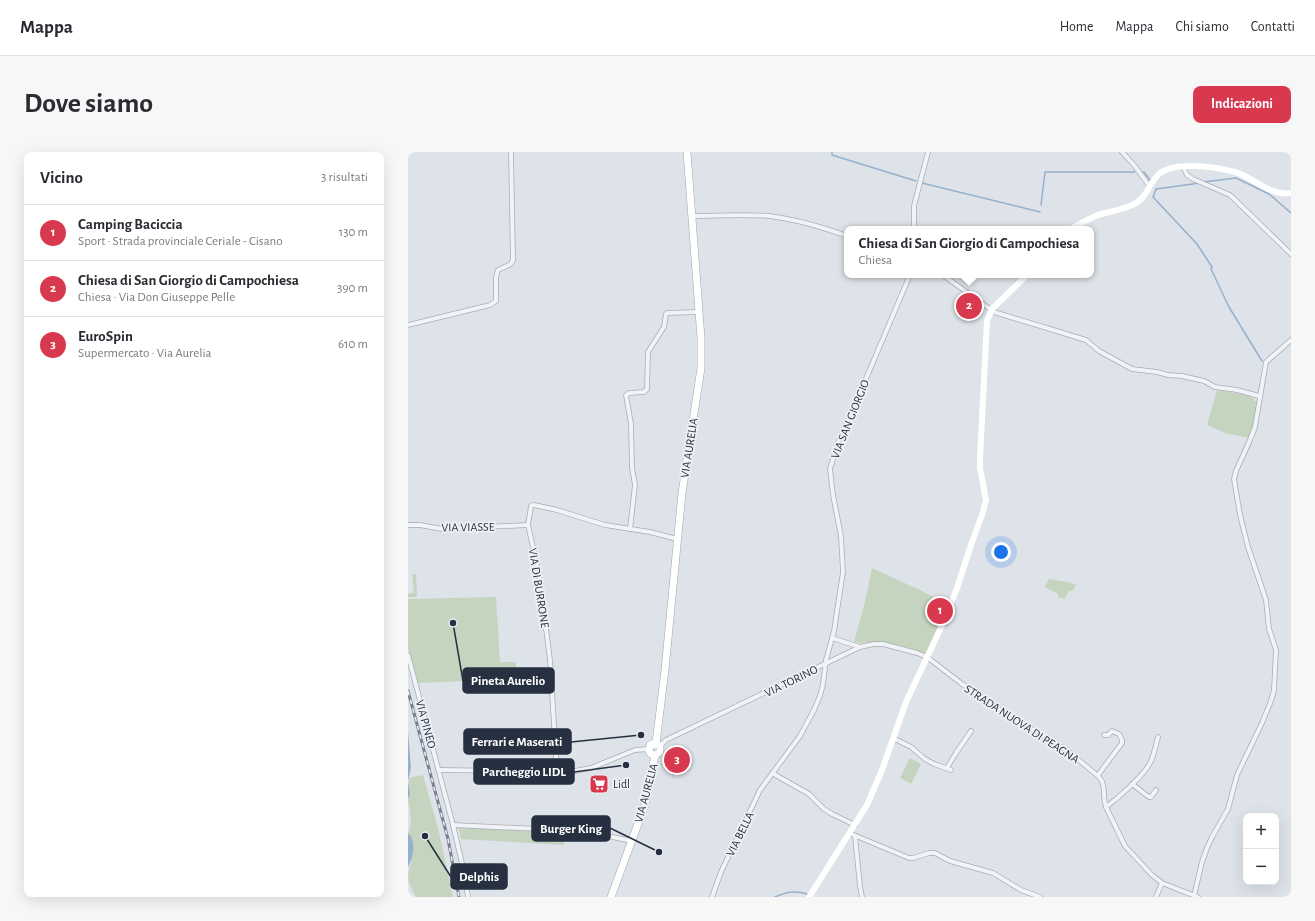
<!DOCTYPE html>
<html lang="it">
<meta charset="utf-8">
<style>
body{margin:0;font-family:"Alegreya Sans",sans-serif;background:#f7f7f7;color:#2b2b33}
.controls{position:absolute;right:12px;bottom:12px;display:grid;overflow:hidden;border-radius:8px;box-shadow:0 4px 16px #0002}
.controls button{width:36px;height:36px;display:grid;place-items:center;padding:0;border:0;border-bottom:1px solid #e1e1e2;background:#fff;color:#2b2b33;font:20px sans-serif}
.you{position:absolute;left:593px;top:400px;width:14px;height:14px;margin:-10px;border:3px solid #fff;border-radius:50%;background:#1a73e8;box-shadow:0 0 0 6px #1a73e833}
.badge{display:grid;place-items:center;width:26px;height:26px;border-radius:50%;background:#d9394f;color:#fff;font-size:13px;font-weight:700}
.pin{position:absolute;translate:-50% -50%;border:2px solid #fff;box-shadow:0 1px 4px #0006}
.popup{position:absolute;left:436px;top:74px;width:250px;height:52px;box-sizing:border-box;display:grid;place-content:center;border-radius:8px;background:#fff;filter:drop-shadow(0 1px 3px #0005);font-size:13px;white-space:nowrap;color:#7c7c81}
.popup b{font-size:15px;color:#2b2b33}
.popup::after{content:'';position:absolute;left:50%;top:100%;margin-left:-8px;border:8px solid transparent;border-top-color:#fff}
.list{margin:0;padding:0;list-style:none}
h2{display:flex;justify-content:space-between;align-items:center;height:52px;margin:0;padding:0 16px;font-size:17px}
h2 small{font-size:13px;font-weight:400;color:#7c7c81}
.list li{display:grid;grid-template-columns:26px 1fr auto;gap:12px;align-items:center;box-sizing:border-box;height:56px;padding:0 16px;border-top:1px solid #e1e1e2}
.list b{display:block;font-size:15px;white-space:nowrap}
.list p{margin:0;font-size:13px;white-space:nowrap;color:#7c7c81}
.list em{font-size:13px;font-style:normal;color:#7c7c81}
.map{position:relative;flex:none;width:883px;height:745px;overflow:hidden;border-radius:8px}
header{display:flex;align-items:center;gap:24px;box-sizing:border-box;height:56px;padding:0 20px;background:#fff;border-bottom:1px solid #e1e1e2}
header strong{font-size:19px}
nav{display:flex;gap:22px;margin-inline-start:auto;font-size:14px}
.intro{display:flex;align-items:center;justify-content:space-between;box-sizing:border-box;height:96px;padding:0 24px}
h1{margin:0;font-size:28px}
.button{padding:10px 18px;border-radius:8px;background:#d9394f;color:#fff;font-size:14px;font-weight:700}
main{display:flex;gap:24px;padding:0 24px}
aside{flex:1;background:#fff;border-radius:8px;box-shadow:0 4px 16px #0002}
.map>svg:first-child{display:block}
.green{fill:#c4d4bf}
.water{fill:#96b0cc}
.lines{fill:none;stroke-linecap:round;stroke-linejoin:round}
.stream{stroke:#96b0cc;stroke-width:1.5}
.street-casing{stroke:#a7adb7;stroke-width:5.5}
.primary-casing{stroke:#9da6b6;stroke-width:8}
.street{stroke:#f1f3f7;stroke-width:4}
.secondary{stroke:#fff;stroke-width:6}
.primary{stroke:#fff;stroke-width:7}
.rail-casing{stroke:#778194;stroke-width:3}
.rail{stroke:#eef1f7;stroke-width:1.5;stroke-dasharray:4.5;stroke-linecap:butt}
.labels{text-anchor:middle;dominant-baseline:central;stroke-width:3.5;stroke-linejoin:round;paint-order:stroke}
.street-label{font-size:12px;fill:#263041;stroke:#eef1f7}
.poi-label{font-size:12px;fill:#263041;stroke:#eef1f7;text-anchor:start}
.leader{fill:none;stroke:#263041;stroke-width:1.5}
.callout-dot{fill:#263041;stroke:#eef1f7;stroke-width:1.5}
.callout{fill:#263041;stroke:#263041;stroke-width:1.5}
.callout-label{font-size:13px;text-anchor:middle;font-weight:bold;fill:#fff}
</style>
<header>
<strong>Mappa</strong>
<nav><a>Home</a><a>Mappa</a><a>Chi siamo</a><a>Contatti</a></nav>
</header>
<div class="intro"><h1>Dove siamo</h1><a class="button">Indicazioni</a></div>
<main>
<aside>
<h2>Vicino<small>3 risultati</small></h2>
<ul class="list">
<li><span class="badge">1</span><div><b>Camping Baciccia</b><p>Sport · Strada provinciale Ceriale - Cisano</p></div><em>130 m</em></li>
<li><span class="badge">2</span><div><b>Chiesa di San Giorgio di Campochiesa</b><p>Chiesa · Via Don Giuseppe Pelle</p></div><em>390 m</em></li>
<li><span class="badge">3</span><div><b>EuroSpin</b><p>Supermercato · Via Aurelia</p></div><em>610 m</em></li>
</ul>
</aside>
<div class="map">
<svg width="883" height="745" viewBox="0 0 883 745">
<rect width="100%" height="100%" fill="#dee3e9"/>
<g class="green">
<polygon points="809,238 840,243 842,244 843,246 846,246 846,249 849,249 846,274 841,286 817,281 799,273"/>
<path d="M464 416 516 440 540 453 518 502C506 496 481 490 468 490 460 489 454 492 446 490L457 450Z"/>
<polygon points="4,422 8,422 9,445 0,445 0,442 6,441"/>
<path d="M641 427C650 429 659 429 668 433L665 438 661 439 656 447 650 445V442L637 435Z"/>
<polygon points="88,445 92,510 108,510 109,527 10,531 0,496 0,447"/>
<polygon points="502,606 513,612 503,632 492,626"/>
<path d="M15 623 31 680 45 745H8C6 740 1 733 0 727 0 714 12 691 0 681L3 672 2 659 0 649 1 628V626Z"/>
<polygon points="50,674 157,680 156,693 53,687"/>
</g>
<g class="water">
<polygon points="0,579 3,616 0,629 2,642 0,647"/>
<path d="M0 681C9 688 5 706 0 715Z"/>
</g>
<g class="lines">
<g class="stream">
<polyline points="424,0 424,3 508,29"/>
<polyline points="735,20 736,20 742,28"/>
<polyline points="795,30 828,26 861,42 883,61"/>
<polyline points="514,31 632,60"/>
<polyline points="748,37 745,45 789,92 804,115 803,117 821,155 854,209"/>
<polyline points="748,37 792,31"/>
<polyline points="633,53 637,20 727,20"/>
<path d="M367 745C378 740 387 738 399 742"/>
</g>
<defs>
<g id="street">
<polyline points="714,0 726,13 742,35"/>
<polyline points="775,14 779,23 785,27 822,43 883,102"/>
<path d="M284 64C310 64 336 62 361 64 387 67 414 75 439 84"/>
<polyline points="506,77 506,54 520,0"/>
<polyline points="535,123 586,160 678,188 691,199 724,217 749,220 760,223 774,224 796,229 807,235 829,238 851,244"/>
<polyline points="0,173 82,153 88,149 88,125 90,118 103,112 105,108 103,0"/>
<polyline points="0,373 12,373 34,377 120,373"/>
<polyline points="222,377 227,333 224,316 223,272 218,243 221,241 236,240 239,237 240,200 256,175 258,162 259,161 291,160"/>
<polyline points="424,486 452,495"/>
<polyline points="0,503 45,673 57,724 60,745"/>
<polyline points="485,586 503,595 517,607 526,612 543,618"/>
<path d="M252 594 258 588 452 495 466 492H475L509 501 519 505 554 532 586 554 660 599 690 624C699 632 694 645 698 655L717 694 744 723 754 731 790 745"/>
<polyline points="539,616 548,601 563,579"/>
<polyline points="31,618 161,620 183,616 227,598 241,597"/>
<polyline points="149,620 142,508 131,422 120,373 123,354 126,353 149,358 197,373 242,380 269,387"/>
<polyline points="364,621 401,642 416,657 424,662 447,673"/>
<polyline points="690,623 714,591 714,588 711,582 704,579 700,583 696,583"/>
<polyline points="724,632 741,645 743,645 748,638"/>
<path d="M698 655C710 646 737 623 743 609 746 602 748 593 750 585"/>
<polyline points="45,673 175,679 224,689"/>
<polyline points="441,681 501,706 505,706 521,701 527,701 542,709 585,721 613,738 632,745"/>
<polyline points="447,684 452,734 454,745"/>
<polyline points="786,744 794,710 799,696 804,685 820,657 829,623 854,571 863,549 866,538 868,498 861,477 858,448 840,395 832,363 826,327 828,319 842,288 847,275 858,210 883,188"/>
<polyline points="304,745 313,720 352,638 392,584 406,558 412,544 415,532 418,508 426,479 435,420 433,384 425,343 422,317 429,293 457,229 502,123"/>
<polyline points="748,745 754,731"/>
</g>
<g id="primary">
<polyline points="248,591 257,518 274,341 293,216 293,186 279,0"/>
<polyline points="203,745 237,653 247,603 252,600 252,594 246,591 242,593 241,599 243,602 247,603"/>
</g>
</defs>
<use href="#street" class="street-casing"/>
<use href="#primary" class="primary-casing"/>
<use href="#street" class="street"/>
<g class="secondary">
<path d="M663 77C672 72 680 67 690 63 703 59 716 58 728 51 739 45 741 32 750 23 765 8 808 15 827 20 845 25 863 45 883 41"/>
<polyline points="401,745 459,653 474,618 498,550 537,467 549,436 564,390 574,363 578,348 572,316 572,306 579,169 584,157 619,123"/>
</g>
<use href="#primary" class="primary"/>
<defs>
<polyline id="rail" points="0,539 40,687 51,745"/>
</defs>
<use href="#rail" class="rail-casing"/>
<use href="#rail" class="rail"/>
</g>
<defs>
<symbol id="supermarket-square" viewBox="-11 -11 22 22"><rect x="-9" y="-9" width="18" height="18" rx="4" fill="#d9394f" stroke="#eef1f7"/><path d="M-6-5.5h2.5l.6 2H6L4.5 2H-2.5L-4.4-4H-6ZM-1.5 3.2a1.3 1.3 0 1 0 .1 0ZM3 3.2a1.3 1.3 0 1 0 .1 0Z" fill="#fff"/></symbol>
</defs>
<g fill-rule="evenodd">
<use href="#supermarket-square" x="180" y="621" width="22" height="22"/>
</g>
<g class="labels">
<g class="street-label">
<text transform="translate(442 267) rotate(-68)">VIA SAN GIORGIO</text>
<text transform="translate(281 296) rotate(-81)">VIA AURELIA</text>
<text transform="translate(60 375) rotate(-1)">VIA VIASSE</text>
<text transform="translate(131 436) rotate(81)">VIA DI BURRONE</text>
<text transform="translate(383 529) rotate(-26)">VIA TORINO</text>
<text transform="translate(18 572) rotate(75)">VIA PINEO</text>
<text transform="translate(614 572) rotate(33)">STRADA NUOVA DI PEAGNA</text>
<text transform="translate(238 641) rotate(-75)">VIA AURELIA</text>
<text transform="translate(332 682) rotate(-64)">VIA BELLA</text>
</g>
<g class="poi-label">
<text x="205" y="632">Lidl</text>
</g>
</g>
<path class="leader" d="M45 471L55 529M233 583L163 590M218 613L166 620M251 700L202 676M17 684L43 725"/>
<g class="callout-dot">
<circle cx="45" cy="471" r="4"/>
<circle cx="233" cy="583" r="4"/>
<circle cx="218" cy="613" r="4"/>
<circle cx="251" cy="700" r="4"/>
<circle cx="17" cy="684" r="4"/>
</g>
<g class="callout">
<rect x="55" y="516" width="91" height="25" rx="4"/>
<rect x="56" y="577" width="107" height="25" rx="4"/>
<rect x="66" y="607" width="100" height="25" rx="4"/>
<rect x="124" y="664" width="78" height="25" rx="4"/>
<rect x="43" y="712" width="56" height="25" rx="4"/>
</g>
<g class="callout-label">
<text x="100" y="533">Pineta Aurelio</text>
<text x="109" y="594">Ferrari e Maserati</text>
<text x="116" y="624">Parcheggio LIDL</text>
<text x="163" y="681">Burger King</text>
<text x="71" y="729">Delphis</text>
</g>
</svg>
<div class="controls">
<button>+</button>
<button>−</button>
</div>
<div class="you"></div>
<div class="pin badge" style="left:532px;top:459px">1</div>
<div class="pin badge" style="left:561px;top:154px">2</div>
<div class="popup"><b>Chiesa di San Giorgio di Campochiesa</b>Chiesa</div>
<div class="pin badge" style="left:269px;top:608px">3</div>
</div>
</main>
